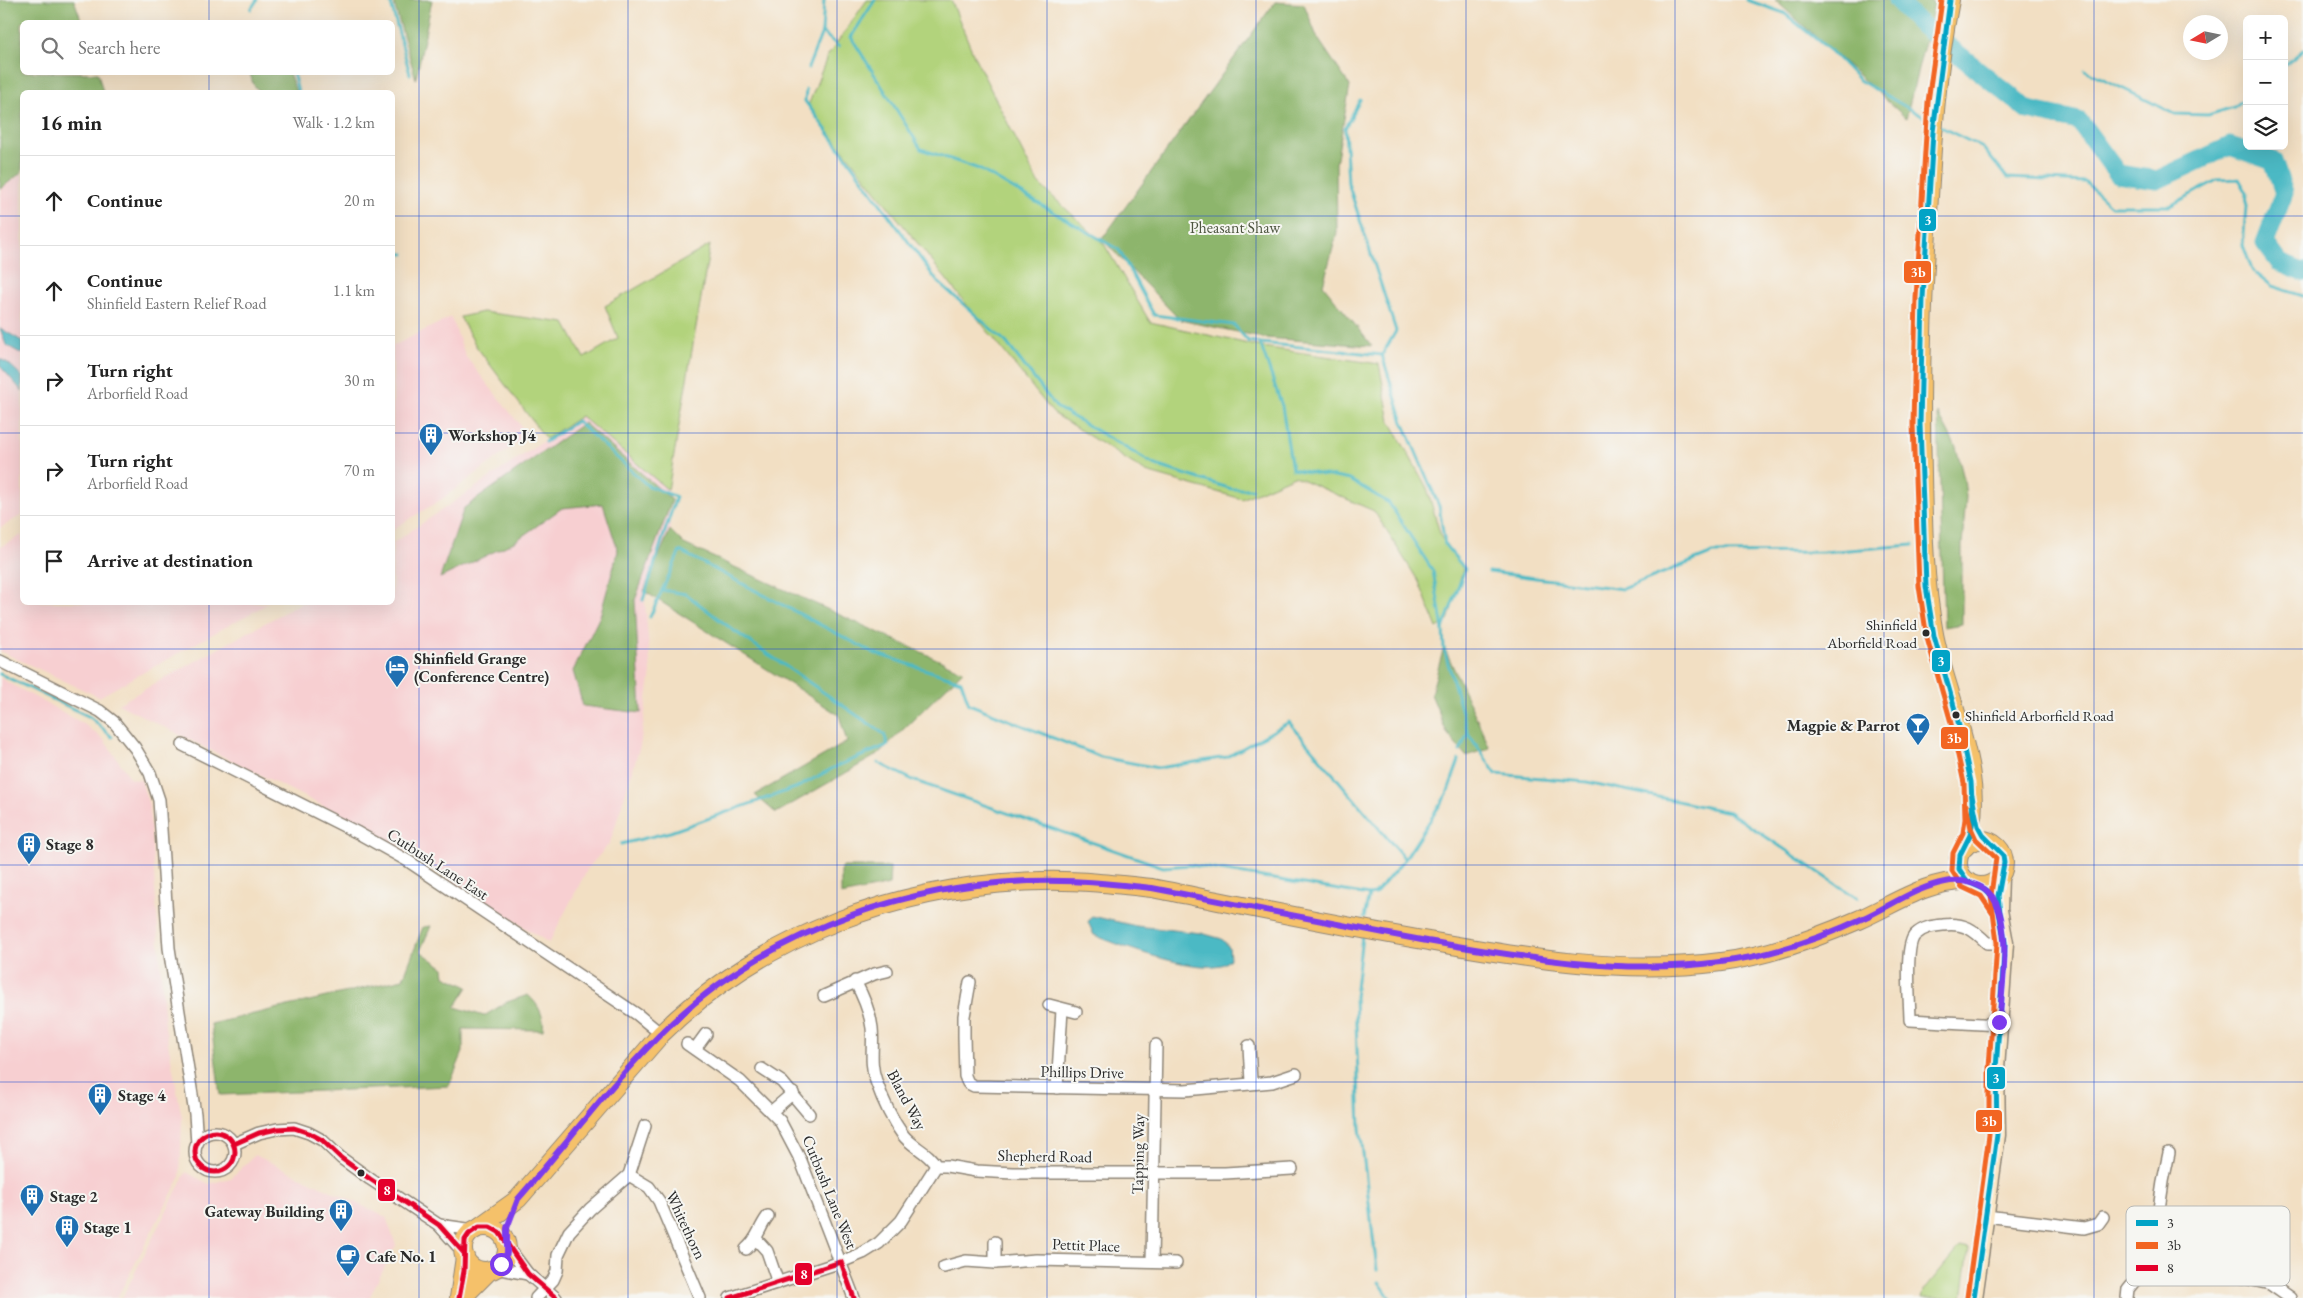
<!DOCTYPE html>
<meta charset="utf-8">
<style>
body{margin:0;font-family:"EB Garamond",serif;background:#f2f2f2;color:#222}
.controls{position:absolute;right:15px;top:15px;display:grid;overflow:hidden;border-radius:8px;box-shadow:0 5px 20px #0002}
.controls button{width:45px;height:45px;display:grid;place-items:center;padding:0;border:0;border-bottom:1px solid #e0e0e0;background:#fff;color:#222;font:25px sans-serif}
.compass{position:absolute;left:2183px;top:15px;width:45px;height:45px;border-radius:50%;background:#fff;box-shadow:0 5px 20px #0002;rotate:260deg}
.stop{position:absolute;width:15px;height:15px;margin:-11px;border:4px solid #7c3aed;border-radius:50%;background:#fff}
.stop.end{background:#7c3aed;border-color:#fff;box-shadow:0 1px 5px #0008}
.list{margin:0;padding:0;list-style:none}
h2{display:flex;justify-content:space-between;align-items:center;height:65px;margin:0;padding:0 20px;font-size:21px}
h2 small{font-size:16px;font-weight:400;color:#767676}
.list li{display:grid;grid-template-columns:32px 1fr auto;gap:15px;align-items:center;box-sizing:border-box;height:90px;padding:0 20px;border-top:1px solid #e0e0e0}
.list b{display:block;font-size:19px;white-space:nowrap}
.list p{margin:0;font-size:16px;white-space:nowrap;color:#767676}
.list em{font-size:16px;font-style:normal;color:#767676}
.icon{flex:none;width:28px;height:28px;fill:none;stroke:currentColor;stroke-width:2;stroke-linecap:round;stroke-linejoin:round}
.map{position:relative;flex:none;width:2303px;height:1298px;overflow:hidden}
.search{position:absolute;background:#fff;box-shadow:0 5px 20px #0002;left:20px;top:20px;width:375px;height:55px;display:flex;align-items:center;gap:12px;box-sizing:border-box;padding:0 18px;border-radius:8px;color:#767676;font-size:19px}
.panel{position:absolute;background:#fff;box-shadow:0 5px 20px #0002;left:20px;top:90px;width:375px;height:515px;border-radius:8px}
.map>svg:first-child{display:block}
.built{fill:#f7cfd1}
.green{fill:#b2d37c;stroke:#6e7f54}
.forest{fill:#8db56c;stroke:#5c704c}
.water{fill:#4bb9c4;stroke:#3b7278}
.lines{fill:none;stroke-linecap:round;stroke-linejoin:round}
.stream{stroke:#4bb9c4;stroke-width:3}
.river{stroke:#4bb9c4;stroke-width:19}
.minor-casing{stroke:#8e8577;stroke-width:14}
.secondary-casing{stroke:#8e8577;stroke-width:19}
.primary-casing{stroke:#8e8577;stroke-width:20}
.minor{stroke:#fff;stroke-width:11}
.secondary{stroke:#fbe6c4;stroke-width:16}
.primary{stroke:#f5c16b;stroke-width:18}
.bus-1-casing{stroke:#f6f6f2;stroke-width:9}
.bus-2-casing{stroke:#f6f6f2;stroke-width:9}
.bus-3-casing{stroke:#f6f6f2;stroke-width:9}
.bus-1{stroke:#02a3c6;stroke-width:5}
.bus-2{stroke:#f26522;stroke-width:5}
.bus-3{stroke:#e4002b;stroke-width:5}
.route{stroke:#7c3aed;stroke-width:6}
.grid{fill:none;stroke:#1d4ed8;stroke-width:1;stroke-opacity:0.55}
.bus-dot{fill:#2b2b2b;stroke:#f6f6f2;stroke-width:2}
.labels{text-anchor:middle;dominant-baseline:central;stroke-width:4;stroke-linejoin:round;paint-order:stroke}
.bus-label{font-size:15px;fill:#2b2b2b;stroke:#f6f6f2;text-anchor:end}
.park-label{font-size:16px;fill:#4d553f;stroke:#f6f6f2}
.poi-label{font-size:16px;font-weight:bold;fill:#2b2b2b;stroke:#f6f6f2;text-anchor:start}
.street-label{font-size:16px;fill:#2b2b2b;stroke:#f6f6f2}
.key{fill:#f6f6f2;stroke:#b9b9b6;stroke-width:1}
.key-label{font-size:14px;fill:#2b2b2b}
.line-badge{stroke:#f6f6f2;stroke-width:2}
.badge-label{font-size:14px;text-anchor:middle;font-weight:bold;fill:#fff}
</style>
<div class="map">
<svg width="2303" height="1298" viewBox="0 0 2303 1298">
<rect width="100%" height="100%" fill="#f6f6f2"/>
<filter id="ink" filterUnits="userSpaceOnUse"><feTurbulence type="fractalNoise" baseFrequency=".02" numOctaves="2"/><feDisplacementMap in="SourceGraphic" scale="10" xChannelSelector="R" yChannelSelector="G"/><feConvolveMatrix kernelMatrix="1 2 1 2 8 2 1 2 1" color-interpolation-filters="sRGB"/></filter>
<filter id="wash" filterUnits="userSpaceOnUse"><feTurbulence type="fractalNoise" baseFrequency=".0096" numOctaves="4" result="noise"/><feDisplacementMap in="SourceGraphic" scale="20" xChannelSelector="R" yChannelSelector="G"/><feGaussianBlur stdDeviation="1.12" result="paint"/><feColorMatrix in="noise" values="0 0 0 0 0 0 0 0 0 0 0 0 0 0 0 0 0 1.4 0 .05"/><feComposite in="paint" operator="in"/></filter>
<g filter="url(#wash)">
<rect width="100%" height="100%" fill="#f2dfc3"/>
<g class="built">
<polygon points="22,174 22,515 0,528 0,202 2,188"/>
<polygon points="451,317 466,357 528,435 442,499 393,529 393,346"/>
<polygon points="581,416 668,490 670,530 644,591 651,672 640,746 610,843 588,868 549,943 365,827 118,704 301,603 392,602 393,543"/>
<polygon points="22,535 22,602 269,603 99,697 0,651 0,547"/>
<polygon points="0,678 84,724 104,740 131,779 141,780 149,805 165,1026 182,1118 180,1178 117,1298 0,1298"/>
<polygon points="255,1155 386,1217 396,1245 369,1298 122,1298 186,1172 209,1184 231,1178"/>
</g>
<g class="green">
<polygon points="867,0 951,0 975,58 1038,183 1104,244 1150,322 1262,347 1379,364 1390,421 1427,488 1441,537 1463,569 1448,621 1437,628 1419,582 1374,511 1294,476 1242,499 1146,472 1053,413 808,106 827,57"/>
<polygon points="710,245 668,490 581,416 546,439 476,346 460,317 483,312 565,323 584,358 618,338 605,306"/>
<polygon points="1960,1246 1969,1248 1962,1298 1922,1298 1924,1290"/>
</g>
<g class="forest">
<polygon points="0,0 74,0 82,22 22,22 22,72 98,73 103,92 22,92 22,172 0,189"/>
<polygon points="393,0 432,0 416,79"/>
<polygon points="1775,0 1932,0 1934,5 1906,118"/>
<polygon points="1275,2 1304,4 1317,37 1350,86 1336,163 1337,233 1323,285 1372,346 1266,338 1180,320 1102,239"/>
<polygon points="250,73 289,73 296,92 260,92 253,84"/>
<polygon points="1938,413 1956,447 1964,479 1966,497 1962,545 1962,624 1944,627"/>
<polygon points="584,423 672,500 635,600 641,713 583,706 573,671 600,616 618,551 603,504 562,508 514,542 440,578 464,508"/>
<polygon points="670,530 684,544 963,671 877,755 776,813 755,795 847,742 839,715 644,591"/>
<polygon points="1444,647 1490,748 1466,756 1447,733 1431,694"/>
<polygon points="841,867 890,867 889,885 841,895"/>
<path d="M431 926 420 951 444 968 445 976 468 987 455 1007 484 1016 507 1002 528 995C538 1004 545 1016 543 1030L463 1029V1052L449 1086 220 1095 211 1024 403 979 423 927Z"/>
</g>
<g class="water">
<polygon points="0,328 22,341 22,354 6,345"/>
<polygon points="0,359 8,363 22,376 22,391 0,366"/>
<path d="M1092 916 1136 926 1201 933 1222 939 1229 947 1230 959C1227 961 1225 964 1221 965 1191 972 1123 947 1094 935L1088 922Z"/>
</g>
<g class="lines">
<g class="stream">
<polyline points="390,0 410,74"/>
<polyline points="875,0 851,37 921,149 979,169 1119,250 1154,315 1234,325 1248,341 1260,343 1382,355"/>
<polyline points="1747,0 1784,13 1831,51 1859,80 1929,120"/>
<polyline points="251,9 257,0"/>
<polyline points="822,32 839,47"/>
<polyline points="2284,66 2303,50"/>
<polyline points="808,68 822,32 824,0"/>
<polyline points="2085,70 2175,114 2208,115 2234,107 2247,97"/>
<polyline points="293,72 298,92"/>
<polyline points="806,90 805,101 937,281 1006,342 1056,407 1155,465 1232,489 1252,489"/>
<polyline points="1360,100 1345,128 1348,183 1396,331 1382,355 1403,422 1439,506 1445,545 1465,569 1443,629 1444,649 1468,733 1496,774 1587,782 1729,812 1857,898"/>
<polyline points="1939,126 1983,148 2007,178 2085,182 2111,206 2170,206 2217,180 2239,179 2247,193 2243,245 2252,270 2272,286 2303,296"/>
<polyline points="392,253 404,254"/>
<polyline points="1260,343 1282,406 1292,469 1350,480 1389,503 1433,571 1443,629"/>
<polyline points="545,442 577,421 647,485 676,497 643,600"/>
<polyline points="1489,572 1623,589 1713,553 1823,552 1913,545"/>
<polyline points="650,617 680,551 874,653 961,681 969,704 1101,757 1158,768 1227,757 1289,722 1405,859 1447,794 1459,760"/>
<polyline points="0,674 90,717 112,737"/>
<polyline points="1460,751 1468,733"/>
<polyline points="878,763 915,781 1163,867 1190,865 1369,895"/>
<polyline points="621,844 670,832 798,787 837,766 888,745 884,734 733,630 686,594 662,590"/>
<polyline points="1364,918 1369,895 1375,894 1405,859"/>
<polyline points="1362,936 1355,997 1360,1128 1377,1270"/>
<polyline points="1379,1282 1390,1298"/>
</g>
<polyline class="river" points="1897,0 1918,22 2028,110 2079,121 2118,174 2157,180 2230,146 2273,161 2284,193 2265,243 2280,263 2303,272"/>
</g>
</g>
<g filter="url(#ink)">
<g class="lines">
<defs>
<g id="minor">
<polyline points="0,661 100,711 114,722 135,748 150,773 159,800 169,948 195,1114 197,1144"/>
<polyline points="183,745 358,833 408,861 638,1015 661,1034"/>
<path d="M855 981C863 996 870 1011 872 1028 874 1046 869 1062 876 1081 882 1098 892 1120 903 1135 912 1147 930 1153 936 1166"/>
<polyline points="970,982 964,1016 964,1036 965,1076 968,1083 974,1086 1185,1090 1272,1082 1296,1074"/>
<polyline points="824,996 874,974 887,971"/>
<polyline points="1049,1005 1076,1012"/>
<path d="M1999 1025 1910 1020C1910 1003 1904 946 1915 935 1923 927 1933 926 1943 925 1964 922 1974 930 1987 943H2005"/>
<polyline points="687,1044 740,1081 780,1121 801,1161 854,1298"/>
<polyline points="1249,1046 1251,1082"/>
<polyline points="695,1049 706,1034"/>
<polyline points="762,1069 782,1082 809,1114"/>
<polyline points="1057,1088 1062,1010"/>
<polyline points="772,1111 793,1093"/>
<circle cx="215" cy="1152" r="20"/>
<polyline points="234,1144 259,1133 277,1129 294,1128 309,1133 322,1140 341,1158 370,1179 439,1225 464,1253"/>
<polyline points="629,1175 649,1187 659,1201 700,1298"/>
<polyline points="1986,1216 2084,1228 2098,1224 2103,1217"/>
<polyline points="439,1225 474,1230"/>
<polyline points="757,1240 767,1251 778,1283"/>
<polyline points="995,1242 995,1263"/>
<polyline points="507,1246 528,1274 556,1298"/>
<path d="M746 1249C759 1238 758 1229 768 1216"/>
<polyline points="1152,1262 1156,1045"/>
<path d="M2156 1264C2156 1225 2160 1190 2169 1153"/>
<polyline points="944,1267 966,1261 995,1263 1036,1260 1176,1263"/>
<polyline points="495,1268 528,1274"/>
<polyline points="536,1298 553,1280 557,1271 558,1255 569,1232 590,1209 629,1175 645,1126"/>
<polyline points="730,1298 841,1262 863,1253 879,1243 901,1221 936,1166 947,1166 976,1171 1013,1173 1225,1173 1292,1169"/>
<polyline points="2127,1298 2128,1289 2141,1273 2156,1264 2173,1261 2270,1284 2290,1298"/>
</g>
<g id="secondary">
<polyline points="1979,886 1992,897 1998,908"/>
<polyline points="1974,1298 1997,1135 1996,1069 2005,943 1999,910 2000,876"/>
</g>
<g id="primary">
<path d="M1950 0C1934 82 1931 165 1926 248 1921 324 1920 399 1922 475 1923 529 1924 581 1934 634 1946 698 1991 782 1965 847"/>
<circle cx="1981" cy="863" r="23"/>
<path d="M479 1227 518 1199 661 1034C762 935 901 884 1042 881 1078 880 1115 884 1152 888 1244 906 1336 925 1429 941 1526 958 1622 975 1721 962 1768 956 1814 939 1858 920 1893 905 1927 880 1967 881"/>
<circle cx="485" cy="1249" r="22"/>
<polyline points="459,1298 465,1257"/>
<polyline points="462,1298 490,1270"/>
</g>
</defs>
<use href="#minor" class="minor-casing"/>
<use href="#secondary" class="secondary-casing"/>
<use href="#primary" class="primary-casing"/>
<use href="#minor" class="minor"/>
<use href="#secondary" class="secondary"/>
<use href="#primary" class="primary"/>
<defs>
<g id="bus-1">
<polyline points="1950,0 1933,132 1923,298 1920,424 1926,586 1934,636 1957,717 1971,782 1973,820 1970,835 1960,855 1959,869 1967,881 1986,890 1992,897 1999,910 2005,943 1996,1069 1997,1135 1974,1298"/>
<polyline points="1972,796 1978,826 1983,835 2003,855 2004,863 1998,896 2001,923"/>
</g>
<g id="bus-2">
<polyline points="1942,0 1928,102 1916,298 1913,424 1919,586 1927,638 1950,719 1964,783 1965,819 1963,833 1953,853 1952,871 1962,887 1981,896 1993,914"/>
<polyline points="1966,805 1971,828 1976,839 1996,858 1991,895 1997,943 1989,1068 1989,1135 1967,1297"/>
</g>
<g id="bus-3">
<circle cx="215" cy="1152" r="20"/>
<polyline points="234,1144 259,1133 277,1129 294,1128 309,1133 322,1140 341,1158 370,1179 439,1225 464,1253"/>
<polyline points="459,1298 464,1271 465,1240 469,1234 479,1227 490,1227 499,1232 528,1274 556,1298"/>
<polyline points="730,1298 841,1262 854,1298"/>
</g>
</defs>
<use href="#bus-1" class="bus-1-casing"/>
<use href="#bus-2" class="bus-2-casing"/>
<use href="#bus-3" class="bus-3-casing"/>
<use href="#bus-1" class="bus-1"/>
<use href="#bus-2" class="bus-2"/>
<use href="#bus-3" class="bus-3"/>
</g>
</g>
<g class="lines" filter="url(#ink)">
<path class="route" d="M501 1264 507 1253V1228L518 1199C569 1141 616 1076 672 1023 775 926 922 878 1061 881 1091 881 1122 885 1152 888 1243 906 1335 924 1427 941 1525 958 1621 975 1720 962 1771 956 1822 938 1868 916 1893 904 1918 887 1945 882 1957 879 1968 881 1979 886 2017 901 2002 991 1999 1022"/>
</g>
<path class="grid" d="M209 0V22M419 0V1298M628 0V1298M837 0V1298M1047 0V1298M1256 0V1298M1466 0V1298M1675 0V1298M1884 0V1298M2094 0V1298M209 72V92M0 216H22M392 216H2303M0 433H22M392 433H2303M209 602V1298M0 649H2303M0 865H2303M0 1082H2303"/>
<defs>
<symbol id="building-pin" viewBox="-11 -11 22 30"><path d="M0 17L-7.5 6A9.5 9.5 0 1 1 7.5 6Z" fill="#1f6fb2" stroke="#f6f6f2"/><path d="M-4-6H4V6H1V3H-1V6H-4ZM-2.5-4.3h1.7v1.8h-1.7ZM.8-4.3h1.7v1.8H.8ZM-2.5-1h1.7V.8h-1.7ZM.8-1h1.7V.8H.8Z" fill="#fff"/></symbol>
<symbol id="hotel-pin" viewBox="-11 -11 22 30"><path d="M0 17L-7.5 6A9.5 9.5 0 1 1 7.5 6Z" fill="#1f6fb2" stroke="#f6f6f2"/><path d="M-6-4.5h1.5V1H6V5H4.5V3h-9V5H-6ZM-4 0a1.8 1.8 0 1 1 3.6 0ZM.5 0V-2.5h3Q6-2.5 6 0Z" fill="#fff"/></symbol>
<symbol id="bar-pin" viewBox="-11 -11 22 30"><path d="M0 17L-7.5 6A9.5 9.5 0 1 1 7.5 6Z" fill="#1f6fb2" stroke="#f6f6f2"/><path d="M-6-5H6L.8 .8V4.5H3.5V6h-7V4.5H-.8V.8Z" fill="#fff"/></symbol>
<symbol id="cafe-pin" viewBox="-11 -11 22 30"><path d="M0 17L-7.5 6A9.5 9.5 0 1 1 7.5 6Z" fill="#1f6fb2" stroke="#f6f6f2"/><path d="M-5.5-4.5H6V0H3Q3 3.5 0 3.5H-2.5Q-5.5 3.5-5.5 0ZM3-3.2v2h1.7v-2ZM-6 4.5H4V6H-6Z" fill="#fff"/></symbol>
</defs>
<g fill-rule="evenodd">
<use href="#building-pin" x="417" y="421" width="28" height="38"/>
<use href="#hotel-pin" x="383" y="653" width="28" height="38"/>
<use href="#bar-pin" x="1904" y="711" width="28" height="38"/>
<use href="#building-pin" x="15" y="830" width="28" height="38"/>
<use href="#building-pin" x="86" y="1081" width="28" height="38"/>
<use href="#building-pin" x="18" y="1182" width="28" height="38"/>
<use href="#building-pin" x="327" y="1197" width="28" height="38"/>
<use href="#building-pin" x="53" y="1213" width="28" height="38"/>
<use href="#cafe-pin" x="334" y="1242" width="28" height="38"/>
</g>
<g class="bus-dot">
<circle cx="1926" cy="633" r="4.5"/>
<circle cx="1956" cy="715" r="4.5"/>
<circle cx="361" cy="1173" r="4.5"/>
</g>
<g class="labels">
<g class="bus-label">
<text x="1917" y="624">Shinfield<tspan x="1917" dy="18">Aborfield Road</tspan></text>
<text x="1965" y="715" text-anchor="start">Shinfield Arborfield Road</text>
</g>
<g class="park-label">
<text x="1235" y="227">Pheasant Shaw</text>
</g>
<g class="poi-label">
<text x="448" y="435">Workshop J4</text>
<text x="414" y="658">Shinfield Grange<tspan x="414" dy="18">(Conference Centre)</tspan></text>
<text x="1900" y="725" text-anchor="end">Magpie &amp; Parrot</text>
<text x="46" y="844">Stage 8</text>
<text x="118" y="1095">Stage 4</text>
<text x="50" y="1196">Stage 2</text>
<text x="324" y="1211" text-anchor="end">Gateway Building</text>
<text x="84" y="1227">Stage 1</text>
<text x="366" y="1256">Cafe No. 1</text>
</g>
<g class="street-label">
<text transform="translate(438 864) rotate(33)">Cutbush Lane East</text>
<text transform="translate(1082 1072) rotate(1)">Phillips Drive</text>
<text transform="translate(907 1100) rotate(62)">Bland Way</text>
<text transform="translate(1138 1154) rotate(-89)">Tapping Way</text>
<text transform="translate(1045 1156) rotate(1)">Shepherd Road</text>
<text transform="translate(830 1192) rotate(68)">Cutbush Lane West</text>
<text transform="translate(686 1225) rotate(65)">Whitethorn</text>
<text transform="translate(1086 1245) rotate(2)">Pettit Place</text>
</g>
</g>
<rect x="2126" y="1206" width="164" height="80" rx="8" class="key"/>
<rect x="2136" y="1220" width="22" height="6" fill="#02a3c6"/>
<rect x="2136" y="1242" width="22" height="7" fill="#f26522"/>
<rect x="2136" y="1265" width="22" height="6" fill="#e4002b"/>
<g class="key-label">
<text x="2167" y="1228">3</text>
<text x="2167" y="1250">3b</text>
<text x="2167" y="1273">8</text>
</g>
<g class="line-badge">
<rect x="1918" y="208" width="19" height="24" rx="5" fill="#02a3c6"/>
<rect x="1903" y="260" width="29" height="24" rx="5" fill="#f26522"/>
<rect x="1931" y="649" width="20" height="24" rx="5" fill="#02a3c6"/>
<rect x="1940" y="726" width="29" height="24" rx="5" fill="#f26522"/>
<rect x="1986" y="1066" width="20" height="24" rx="5" fill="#02a3c6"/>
<rect x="1975" y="1109" width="28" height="24" rx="5" fill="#f26522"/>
<rect x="377" y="1178" width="19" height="24" rx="5" fill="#e4002b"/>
<rect x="794" y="1262" width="19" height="24" rx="5" fill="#e4002b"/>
</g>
<g class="badge-label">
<text x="1928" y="225">3</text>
<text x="1918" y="277">3b</text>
<text x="1941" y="666">3</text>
<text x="1954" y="743">3b</text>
<text x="1996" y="1083">3</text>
<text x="1989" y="1126">3b</text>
<text x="387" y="1195">8</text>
<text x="804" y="1279">8</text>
</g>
</svg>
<div class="controls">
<button>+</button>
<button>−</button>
<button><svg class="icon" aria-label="layers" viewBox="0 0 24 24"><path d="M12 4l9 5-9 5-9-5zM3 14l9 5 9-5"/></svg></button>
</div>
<svg class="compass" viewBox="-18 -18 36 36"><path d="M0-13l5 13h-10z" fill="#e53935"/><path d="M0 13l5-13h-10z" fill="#767676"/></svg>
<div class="stop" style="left:501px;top:1264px"></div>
<div class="stop end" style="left:1999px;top:1022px"></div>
<div class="search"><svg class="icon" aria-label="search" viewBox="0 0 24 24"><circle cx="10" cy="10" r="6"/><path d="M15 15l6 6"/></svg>Search here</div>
<section class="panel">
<h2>16 min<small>Walk · 1.2 km</small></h2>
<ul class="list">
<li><svg class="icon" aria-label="ahead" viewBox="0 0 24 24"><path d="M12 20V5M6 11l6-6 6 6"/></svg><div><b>Continue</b></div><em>20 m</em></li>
<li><svg class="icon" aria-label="ahead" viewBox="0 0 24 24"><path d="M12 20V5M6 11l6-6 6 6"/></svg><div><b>Continue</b><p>Shinfield Eastern Relief Road</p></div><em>1.1 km</em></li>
<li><svg class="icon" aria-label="right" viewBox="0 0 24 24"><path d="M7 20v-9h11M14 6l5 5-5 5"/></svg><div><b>Turn right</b><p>Arborfield Road</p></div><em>30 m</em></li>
<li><svg class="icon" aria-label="right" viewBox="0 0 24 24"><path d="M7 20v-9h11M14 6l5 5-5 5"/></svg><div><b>Turn right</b><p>Arborfield Road</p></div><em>70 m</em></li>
<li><svg class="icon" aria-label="arrive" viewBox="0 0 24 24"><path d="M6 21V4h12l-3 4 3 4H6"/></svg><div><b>Arrive at destination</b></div></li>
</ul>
</section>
</div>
